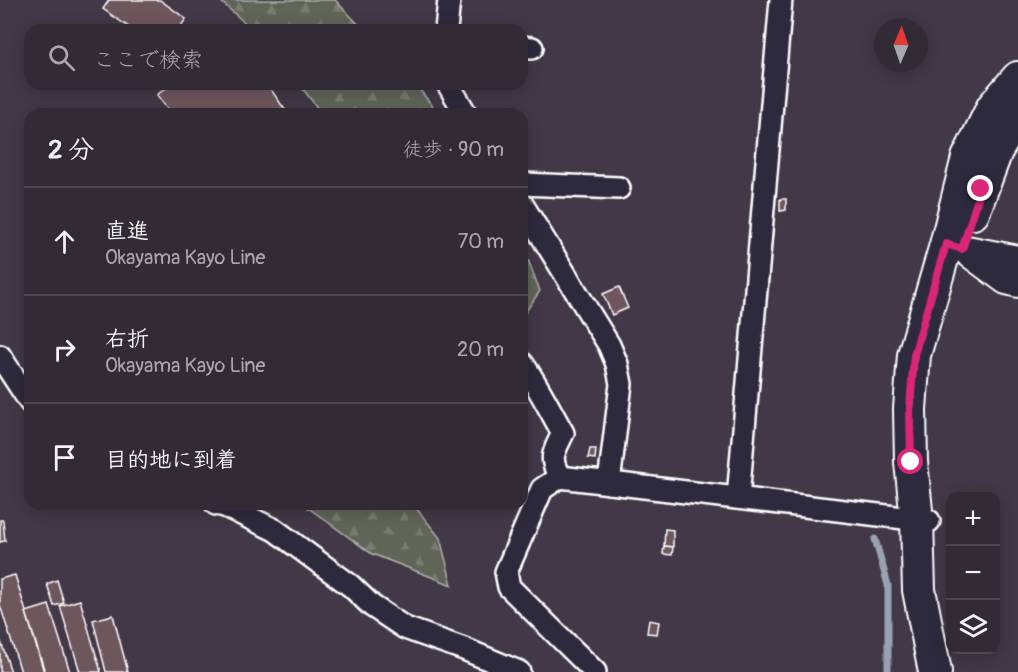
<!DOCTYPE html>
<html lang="ja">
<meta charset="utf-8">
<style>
body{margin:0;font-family:Pangolin,"Klee One",sans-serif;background:#3d3641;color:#f1f3f6}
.controls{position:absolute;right:18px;bottom:18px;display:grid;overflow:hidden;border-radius:12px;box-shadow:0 3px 15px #0003}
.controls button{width:54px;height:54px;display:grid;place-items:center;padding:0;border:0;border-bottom:2px solid #4d4650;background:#322a35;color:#f1f3f6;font:30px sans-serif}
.compass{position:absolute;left:874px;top:18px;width:54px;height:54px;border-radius:50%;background:#322a35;box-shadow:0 3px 15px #0003;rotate:2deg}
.stop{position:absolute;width:18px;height:18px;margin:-14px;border:4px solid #db2777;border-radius:50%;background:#fff}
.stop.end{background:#db2777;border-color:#fff;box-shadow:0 2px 6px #0008}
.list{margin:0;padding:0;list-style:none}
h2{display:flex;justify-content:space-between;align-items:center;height:78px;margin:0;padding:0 24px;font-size:26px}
h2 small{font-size:20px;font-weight:400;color:#a8a7ad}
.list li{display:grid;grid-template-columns:39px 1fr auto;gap:18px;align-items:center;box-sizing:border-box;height:108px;padding:0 24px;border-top:2px solid #4d4650}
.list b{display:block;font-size:22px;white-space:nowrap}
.list p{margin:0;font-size:20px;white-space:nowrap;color:#a8a7ad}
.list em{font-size:20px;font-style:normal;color:#a8a7ad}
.icon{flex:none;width:33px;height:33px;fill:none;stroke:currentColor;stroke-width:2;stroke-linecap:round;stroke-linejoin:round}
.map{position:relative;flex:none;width:1018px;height:672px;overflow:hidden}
.search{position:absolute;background:#322a35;box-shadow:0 3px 15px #0003;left:24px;top:24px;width:504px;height:66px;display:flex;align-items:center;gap:15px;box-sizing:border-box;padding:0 21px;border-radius:18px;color:#a8a7ad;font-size:22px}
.panel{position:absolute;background:#322a35;box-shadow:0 3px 15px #0003;left:24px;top:108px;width:504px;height:402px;border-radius:18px}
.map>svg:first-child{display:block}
.forest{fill:url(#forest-firs);stroke:#b0b2ac;stroke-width:1.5}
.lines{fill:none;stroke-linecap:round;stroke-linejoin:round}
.stream{stroke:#97a3b1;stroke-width:7}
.building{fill:#6e575d;stroke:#fff;stroke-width:1.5}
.minor-casing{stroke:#fff;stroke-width:26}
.tertiary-casing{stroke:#fff;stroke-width:30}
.primary-casing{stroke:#fff;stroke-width:36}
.minor{stroke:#2f2a3d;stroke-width:21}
.tertiary{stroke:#2f2a3d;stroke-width:26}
.primary{stroke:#2f2a3d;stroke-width:32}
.route{stroke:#db2777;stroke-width:8}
</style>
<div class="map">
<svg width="1018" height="672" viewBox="0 0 1018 672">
<defs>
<pattern id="forest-firs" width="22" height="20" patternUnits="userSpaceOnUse" patternTransform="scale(1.5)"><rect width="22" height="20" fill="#616558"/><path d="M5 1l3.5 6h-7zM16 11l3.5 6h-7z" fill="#797c71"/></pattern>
</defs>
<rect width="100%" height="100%" fill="#423847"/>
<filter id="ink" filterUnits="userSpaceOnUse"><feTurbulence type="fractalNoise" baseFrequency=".0167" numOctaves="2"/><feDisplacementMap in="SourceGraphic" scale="12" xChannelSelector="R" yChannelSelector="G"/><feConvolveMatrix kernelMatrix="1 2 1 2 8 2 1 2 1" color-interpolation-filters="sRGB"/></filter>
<g filter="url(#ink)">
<g class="forest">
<polygon points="219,0 335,0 364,30 253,30"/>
<polygon points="299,84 415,84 439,114 322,114"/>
<polygon points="522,244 540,291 522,317"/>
<polygon points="303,504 413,504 440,538 452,585 372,554"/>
</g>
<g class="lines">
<polyline class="stream" points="875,539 888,585 888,672"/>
</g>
<g class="building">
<polygon points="109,0 160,0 186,19 178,30 133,30 103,9"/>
<polygon points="171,84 267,84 288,114 182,114 178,109 171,114 157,95"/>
<polygon points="780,199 786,199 786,210 780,211"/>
<polygon points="619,287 628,308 612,315 603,294"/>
<polygon points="590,449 596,449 595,459 588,458"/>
<polygon points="0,520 3,520 5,541 0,542"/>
<polygon points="665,529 673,530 673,547 664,546"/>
<polygon points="664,546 673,547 672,555 663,554"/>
<polygon points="15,575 44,672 21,672 0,605 0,579"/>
<polygon points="57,580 64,603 54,606 47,584"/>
<polygon points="80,600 101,672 80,672 60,606"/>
<polygon points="49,605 70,672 45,672 26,612"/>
<polygon points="113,615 128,672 106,672 93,620"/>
<polygon points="649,620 659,622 657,634 647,633"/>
<polygon points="0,639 11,672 0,672"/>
</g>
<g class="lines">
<defs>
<g id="minor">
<polyline points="446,30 449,0"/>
<polyline points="522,47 532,48"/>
<polyline points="448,84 466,114"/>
<polyline points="522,184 619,188"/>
<polyline points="522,204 609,345 617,364 621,384 609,483"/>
<polyline points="0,356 30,402"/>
<path d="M522 363C538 385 549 409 563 433 554 452 548 458 560 477"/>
<polyline points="738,498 781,0"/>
<polyline points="216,504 225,506 275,530 351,586 372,606 405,628 464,649 519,672"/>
<polyline points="595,672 509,587 506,572 542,489 560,477 929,521"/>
</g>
<g id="tertiary">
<polyline points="946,245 1018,259"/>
<polyline points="968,253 1006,281 1018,284"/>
</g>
<g id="primary">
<polyline points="973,213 996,151 1018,114"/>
<polyline points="935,672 919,590 917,520 911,462 910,409 914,355 946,245 968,158 993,107 1018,78"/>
</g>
</defs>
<use href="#minor" class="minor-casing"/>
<use href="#tertiary" class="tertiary-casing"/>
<use href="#primary" class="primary-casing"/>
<use href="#minor" class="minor"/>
<use href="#tertiary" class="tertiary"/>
<use href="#primary" class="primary"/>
</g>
</g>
<g class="lines" filter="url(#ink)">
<polyline class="route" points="911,462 910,409 914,355 946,244 962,249 981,189"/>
</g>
</svg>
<div class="controls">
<button>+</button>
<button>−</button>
<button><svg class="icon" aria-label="layers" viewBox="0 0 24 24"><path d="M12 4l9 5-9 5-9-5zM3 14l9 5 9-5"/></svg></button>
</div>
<svg class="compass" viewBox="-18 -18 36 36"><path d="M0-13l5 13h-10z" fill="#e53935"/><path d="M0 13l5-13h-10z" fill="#a8a7ad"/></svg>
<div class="stop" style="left:911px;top:462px"></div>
<div class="stop end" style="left:981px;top:189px"></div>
<div class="search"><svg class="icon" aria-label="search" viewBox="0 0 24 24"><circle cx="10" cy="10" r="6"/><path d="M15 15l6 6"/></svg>ここで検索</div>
<section class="panel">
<h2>2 分<small>徒歩 · 90 m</small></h2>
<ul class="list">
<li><svg class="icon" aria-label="ahead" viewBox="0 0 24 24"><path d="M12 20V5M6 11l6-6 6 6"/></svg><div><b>直進</b><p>Okayama Kayo Line</p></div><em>70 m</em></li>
<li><svg class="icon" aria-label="right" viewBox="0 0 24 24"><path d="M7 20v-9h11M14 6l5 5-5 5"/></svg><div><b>右折</b><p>Okayama Kayo Line</p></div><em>20 m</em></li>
<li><svg class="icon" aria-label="arrive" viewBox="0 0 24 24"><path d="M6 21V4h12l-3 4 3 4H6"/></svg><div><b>目的地に到着</b></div></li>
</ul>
</section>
</div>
